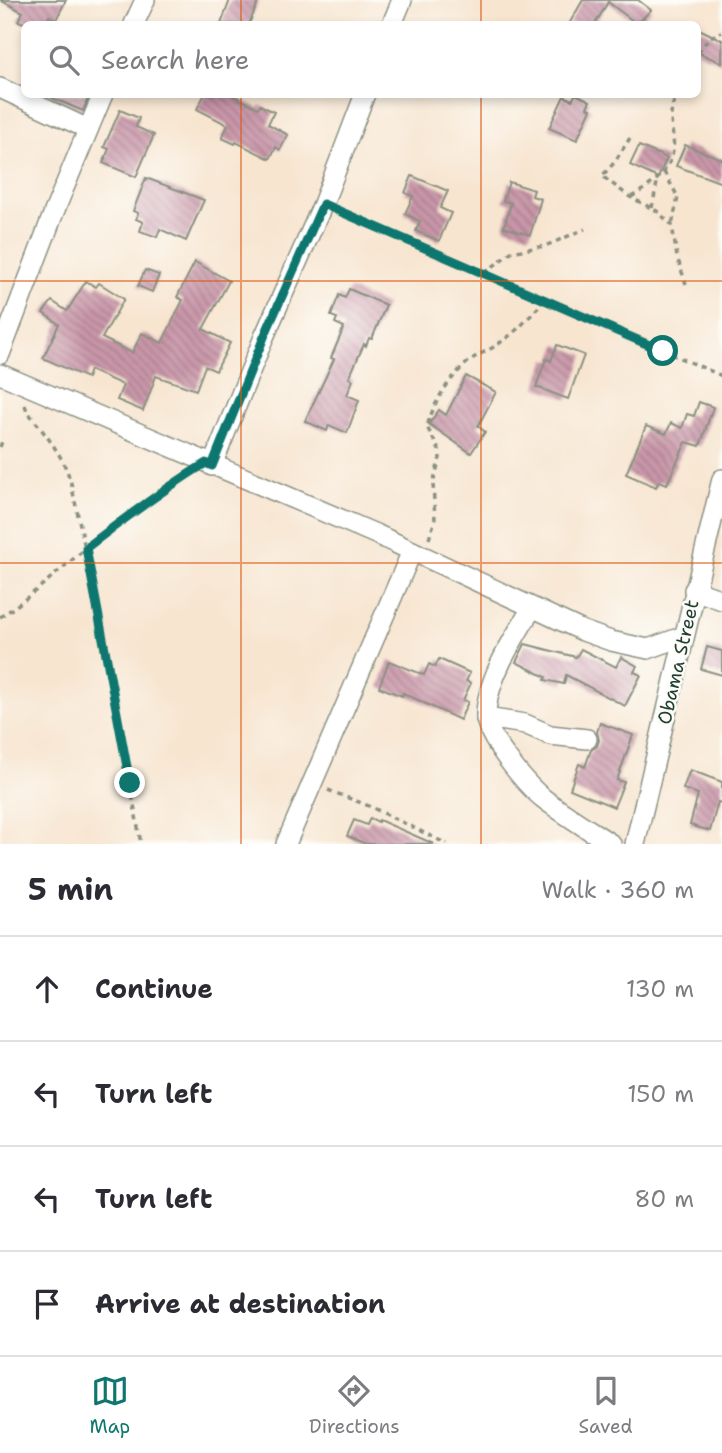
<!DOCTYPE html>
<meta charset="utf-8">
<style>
body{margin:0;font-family:"Shantell Sans",sans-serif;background:#f2f2f3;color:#2b2b33}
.stop{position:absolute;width:21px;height:21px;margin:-16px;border:5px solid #0f766e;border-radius:50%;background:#fff}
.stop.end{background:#0f766e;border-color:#fff;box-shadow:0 2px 7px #0008}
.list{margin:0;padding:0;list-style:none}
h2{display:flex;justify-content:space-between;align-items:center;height:91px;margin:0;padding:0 28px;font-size:30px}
h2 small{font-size:23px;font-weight:400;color:#7c7c81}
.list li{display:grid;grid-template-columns:46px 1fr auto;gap:21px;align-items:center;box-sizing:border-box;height:105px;padding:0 28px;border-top:2px solid #e1e1e2}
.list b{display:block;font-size:26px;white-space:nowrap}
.list em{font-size:23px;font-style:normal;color:#7c7c81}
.icon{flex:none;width:38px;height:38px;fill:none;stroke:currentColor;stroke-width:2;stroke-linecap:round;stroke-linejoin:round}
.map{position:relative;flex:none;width:722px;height:844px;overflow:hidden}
.search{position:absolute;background:#fff;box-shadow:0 4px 10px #0003;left:21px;right:21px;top:21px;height:77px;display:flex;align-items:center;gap:18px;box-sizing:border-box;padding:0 24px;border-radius:10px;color:#7c7c81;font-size:26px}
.sheet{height:511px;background:#fff}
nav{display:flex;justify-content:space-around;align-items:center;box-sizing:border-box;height:98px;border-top:2px solid #e1e1e2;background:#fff;font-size:19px;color:#7c7c81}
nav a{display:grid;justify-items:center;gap:4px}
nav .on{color:#0f766e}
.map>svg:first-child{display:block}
.building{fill:url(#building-back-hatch)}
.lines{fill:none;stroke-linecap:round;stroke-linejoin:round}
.minor-casing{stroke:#8b9182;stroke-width:22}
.path{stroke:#8b9182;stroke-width:3.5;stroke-dasharray:5 5;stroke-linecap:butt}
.minor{stroke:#fff;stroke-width:19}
.route{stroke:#0f766e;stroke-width:9}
.grid{fill:none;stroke:#de580e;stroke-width:2;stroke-opacity:0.55}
.labels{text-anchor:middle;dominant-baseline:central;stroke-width:5;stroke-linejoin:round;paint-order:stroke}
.street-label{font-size:19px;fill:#1f3d34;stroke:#fdfcf7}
</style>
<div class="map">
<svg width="722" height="844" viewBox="0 0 722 844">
<defs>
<pattern id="building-back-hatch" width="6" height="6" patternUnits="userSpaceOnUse" patternTransform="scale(1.75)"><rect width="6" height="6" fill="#c996a9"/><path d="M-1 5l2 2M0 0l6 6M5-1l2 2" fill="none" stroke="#a37c8a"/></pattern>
</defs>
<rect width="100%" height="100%" fill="#fdfcf7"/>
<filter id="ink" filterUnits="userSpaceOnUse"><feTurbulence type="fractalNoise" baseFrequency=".0143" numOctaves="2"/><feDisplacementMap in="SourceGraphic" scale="14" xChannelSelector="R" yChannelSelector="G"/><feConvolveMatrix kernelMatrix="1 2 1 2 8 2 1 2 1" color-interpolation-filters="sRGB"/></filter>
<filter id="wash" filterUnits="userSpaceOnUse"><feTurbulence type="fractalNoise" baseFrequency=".00686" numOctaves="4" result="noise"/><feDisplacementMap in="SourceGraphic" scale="28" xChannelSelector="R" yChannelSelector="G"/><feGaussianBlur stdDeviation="1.57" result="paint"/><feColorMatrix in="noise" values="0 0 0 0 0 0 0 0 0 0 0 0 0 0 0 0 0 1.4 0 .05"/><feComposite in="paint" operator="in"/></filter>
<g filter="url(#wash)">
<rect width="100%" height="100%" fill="#f7e5d0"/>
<g id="blocks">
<g class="building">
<polygon points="0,0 66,0 56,20 49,16 45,24 27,24 18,21 23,12"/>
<polygon points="230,0 259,0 249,24 221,24"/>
<polygon points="583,0 638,0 651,10 637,24 608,2 595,24 569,24"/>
<polygon points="697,28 722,40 722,63 697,52"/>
<polygon points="43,94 90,94 83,111"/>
<polygon points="205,94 230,94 258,108 260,105 274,112 268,124 288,135 280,150 276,147 270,159 236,142 235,144 222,138 228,125 197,109"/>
<polygon points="576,94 590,101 587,107 591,109 577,140 549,128 564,96 572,100"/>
<polygon points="120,110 139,118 136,127 154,135 136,177 103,163 109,149 104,147"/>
<polygon points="685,145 722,159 722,183 676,166"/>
<polygon points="639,146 667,158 658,178 630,165"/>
<polygon points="412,176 448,191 440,208 451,213 439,241 416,231 420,221 405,214 413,196 405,193"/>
<polygon points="146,178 204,200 186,241 160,229 157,237 140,231 143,222 136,219 138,213 133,211"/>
<polygon points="509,182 534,190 532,196 541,199 530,235 504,227 511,203 503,201"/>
<polygon points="195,262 229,281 203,329 230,343 216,371 205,366 196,390 156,376 143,411 117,400 123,385 90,370 87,378 43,358 59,324 43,313 52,301 67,311 86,281 96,287 99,283 124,299 102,338 132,353 142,333 162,343 183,300 177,297"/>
<polygon points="145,270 159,275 152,292 138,286"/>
<polygon points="349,289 386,305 372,339 369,338 366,346 364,344 349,378 353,380 347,395 359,400 347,433 329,425 327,431 305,421 334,359 331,358 344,327 335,323 337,318 331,316 339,295 345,298"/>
<polygon points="557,345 584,355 568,399 536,387 546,359 551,361"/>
<polygon points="466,376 496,392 478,426 485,432 471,453 429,424 439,410 446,415"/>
<polygon points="699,402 713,407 700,446 686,442 667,484 659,481 656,487 626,474 646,426 666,434 671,423 682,428 687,414 694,416"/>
<polygon points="525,644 576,657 581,649 616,667 621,657 637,666 634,672 641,675 625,706 566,675 564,684 545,680 546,677 516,662"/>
<polygon points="707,647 722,651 722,675 701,669"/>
<polygon points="439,659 470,673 466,681 471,683 463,700 468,702 460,720 403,693 402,696 379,687 389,661 424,675 429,664 435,667"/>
<polygon points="600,723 633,735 617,780 624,782 614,807 570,789 579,764 585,767 591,750 597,746 599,740 597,732"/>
<polygon points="690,770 722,782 722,803 718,802 710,831 690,825 698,794 683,789"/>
<polygon points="370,818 378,822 379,820 434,844 366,844 347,836 354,820 367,825"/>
</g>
</g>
</g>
<g filter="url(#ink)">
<use href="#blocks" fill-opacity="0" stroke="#8b9182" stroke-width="2"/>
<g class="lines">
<defs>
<g id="minor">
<polyline points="134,24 145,0"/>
<polyline points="392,24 402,0"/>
<polyline points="0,88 88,129"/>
<polyline points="0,354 54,212 103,94"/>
<polyline points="0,374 378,535 583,631 611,641 648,649 684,636"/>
<polyline points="212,466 264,337 323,204 365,94"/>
<polyline points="694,590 722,600"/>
<path d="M532 608C514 638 486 680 486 716 486 737 527 786 544 799 565 815 588 829 611 844"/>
<polyline points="486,718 525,724 550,735 587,739"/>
<polyline points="286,844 412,551"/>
<polyline points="635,844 722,479"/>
</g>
</defs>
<use href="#minor" class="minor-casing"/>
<g class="path">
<polyline points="698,52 710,37 722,32"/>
<polyline points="630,138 614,163 602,176 630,197 657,211 672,225 677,257 686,284"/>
<polyline points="664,172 678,197 672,225"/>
<path d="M631 197C655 183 677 168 673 137 671 120 668 110 678 94"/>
<polyline points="652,208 657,183"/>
<polyline points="341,211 722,376"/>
<polyline points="485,273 511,252 545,246 585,229"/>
<path d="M25 405 27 411C45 434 63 454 71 483L103 632 141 844"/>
<polyline points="0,447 3,439"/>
<path d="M429 539 435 520 433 483 440 458 439 450 427 427C434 401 450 376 472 359 481 353 492 349 501 342 518 331 531 315 545 300"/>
<path d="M0 617C32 596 59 570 89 546 121 520 155 497 189 473"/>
<polyline points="328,790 369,806 447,844"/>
</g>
<use href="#minor" class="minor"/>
</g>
</g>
<g class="lines" filter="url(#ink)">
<path class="route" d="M130 783 86 548C125 518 164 489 206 463L212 466 264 337 323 204 663 351"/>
</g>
<path class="grid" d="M241 0V24M481 0V24M241 94V844M481 94V844M0 281H722M0 563H722"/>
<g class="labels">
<g class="street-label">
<text transform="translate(678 662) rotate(-77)">Obama Street</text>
</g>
</g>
</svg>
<div class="stop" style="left:663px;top:351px"></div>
<div class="stop end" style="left:130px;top:783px"></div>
<div class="search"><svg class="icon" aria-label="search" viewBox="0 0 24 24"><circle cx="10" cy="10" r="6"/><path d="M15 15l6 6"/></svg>Search here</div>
</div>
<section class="sheet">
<h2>5 min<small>Walk · 360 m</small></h2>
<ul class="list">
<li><svg class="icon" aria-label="ahead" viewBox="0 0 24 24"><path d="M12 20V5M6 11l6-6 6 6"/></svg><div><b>Continue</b></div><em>130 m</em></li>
<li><svg class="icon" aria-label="left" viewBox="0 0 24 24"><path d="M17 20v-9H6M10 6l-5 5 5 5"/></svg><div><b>Turn left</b></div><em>150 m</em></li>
<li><svg class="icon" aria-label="left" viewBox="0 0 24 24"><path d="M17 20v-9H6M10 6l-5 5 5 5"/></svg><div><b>Turn left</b></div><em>80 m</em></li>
<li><svg class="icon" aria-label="arrive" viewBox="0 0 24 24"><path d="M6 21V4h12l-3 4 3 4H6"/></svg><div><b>Arrive at destination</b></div></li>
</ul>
</section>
<nav>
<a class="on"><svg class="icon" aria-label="map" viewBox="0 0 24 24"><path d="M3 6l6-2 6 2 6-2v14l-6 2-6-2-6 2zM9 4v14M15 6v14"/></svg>Map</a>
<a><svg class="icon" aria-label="directions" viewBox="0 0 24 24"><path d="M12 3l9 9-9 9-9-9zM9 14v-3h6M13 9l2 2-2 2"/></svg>Directions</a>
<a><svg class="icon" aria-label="saved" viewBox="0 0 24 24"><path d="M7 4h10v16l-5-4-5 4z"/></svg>Saved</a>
</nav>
